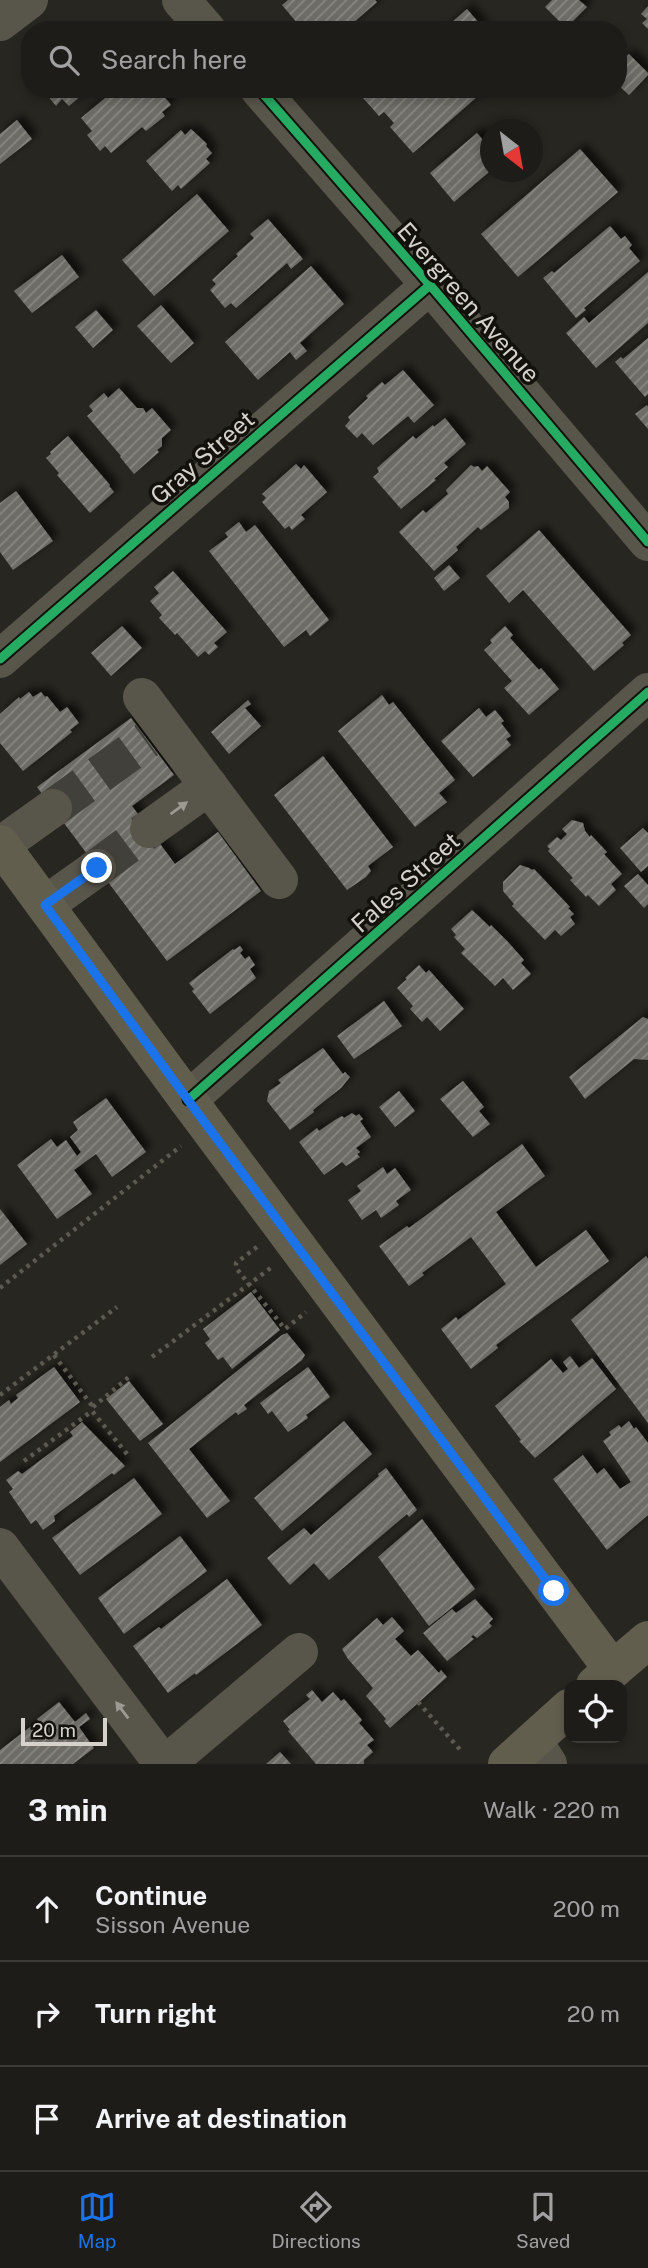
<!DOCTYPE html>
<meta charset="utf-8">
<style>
body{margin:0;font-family:"Public Sans",sans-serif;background:#2b2925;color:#f1f3f6}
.controls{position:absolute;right:21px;bottom:21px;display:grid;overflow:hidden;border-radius:14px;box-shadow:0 4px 10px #0003}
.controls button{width:63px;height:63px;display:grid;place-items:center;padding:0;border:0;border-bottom:2px solid #3c3a37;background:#1e1c18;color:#f1f3f6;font:35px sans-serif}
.compass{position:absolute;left:480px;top:119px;width:63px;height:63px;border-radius:50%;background:#1e1c18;box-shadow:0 4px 10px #0003;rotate:149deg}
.scale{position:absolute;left:21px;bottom:18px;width:86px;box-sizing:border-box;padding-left:7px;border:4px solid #d4d2ca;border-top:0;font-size:19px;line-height:24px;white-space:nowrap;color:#d4d2ca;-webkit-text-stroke:5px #12110b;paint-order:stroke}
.stop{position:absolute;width:21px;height:21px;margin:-16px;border:5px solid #1a73e8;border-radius:50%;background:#fff}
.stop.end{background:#1a73e8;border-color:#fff;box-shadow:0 2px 7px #0008}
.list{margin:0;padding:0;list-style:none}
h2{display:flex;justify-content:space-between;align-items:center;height:91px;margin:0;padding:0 28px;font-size:30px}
h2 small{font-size:23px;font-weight:400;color:#a1a1a2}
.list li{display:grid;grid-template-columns:46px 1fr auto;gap:21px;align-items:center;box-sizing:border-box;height:105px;padding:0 28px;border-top:2px solid #3c3a37}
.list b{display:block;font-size:26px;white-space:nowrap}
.list p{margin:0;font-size:23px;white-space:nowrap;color:#a1a1a2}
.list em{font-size:23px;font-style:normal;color:#a1a1a2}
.icon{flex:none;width:38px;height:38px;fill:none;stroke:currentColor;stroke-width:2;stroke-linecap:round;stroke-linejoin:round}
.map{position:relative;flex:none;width:648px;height:1764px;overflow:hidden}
.search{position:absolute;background:#1e1c18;box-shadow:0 4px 10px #0003;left:21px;right:21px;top:21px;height:77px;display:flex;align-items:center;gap:18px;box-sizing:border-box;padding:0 24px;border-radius:28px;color:#a1a1a2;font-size:26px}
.sheet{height:406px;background:#1e1c18}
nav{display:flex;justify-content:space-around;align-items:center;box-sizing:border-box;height:98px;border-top:2px solid #3c3a37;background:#1e1c18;font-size:19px;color:#a1a1a2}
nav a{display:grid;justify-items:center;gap:4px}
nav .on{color:#1a73e8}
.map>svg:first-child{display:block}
.building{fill:url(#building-hatch);filter:url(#shadow)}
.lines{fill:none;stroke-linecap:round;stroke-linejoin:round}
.minor-tunnel{stroke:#42403a;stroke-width:38;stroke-dasharray:38 19;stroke-linecap:butt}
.path{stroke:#5c5a51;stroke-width:4.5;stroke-dasharray:3.5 5;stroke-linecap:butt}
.minor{stroke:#58564b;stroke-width:38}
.major{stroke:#625e4e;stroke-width:38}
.cycleway-casing{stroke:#12110b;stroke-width:13}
.cycleway{stroke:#26ab63;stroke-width:9}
.oneway{fill:#9c9a91}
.route{stroke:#1a73e8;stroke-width:9}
.labels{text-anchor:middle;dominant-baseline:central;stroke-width:7;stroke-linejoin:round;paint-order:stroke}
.street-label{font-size:24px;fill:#d4d2ca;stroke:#12110b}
</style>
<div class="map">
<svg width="648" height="1764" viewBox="0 0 648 1764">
<defs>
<pattern id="building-hatch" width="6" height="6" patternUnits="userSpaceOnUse" patternTransform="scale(1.75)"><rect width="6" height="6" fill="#6e6c66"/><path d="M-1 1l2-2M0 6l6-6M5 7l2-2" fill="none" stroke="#888781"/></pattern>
<filter id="shadow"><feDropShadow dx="6" dy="-6" stdDeviation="3.5" flood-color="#0009"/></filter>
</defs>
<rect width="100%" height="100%" fill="#282620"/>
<g class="building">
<polygon points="288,0 375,0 377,2 345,30 303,30 282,5"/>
<polygon points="552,0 579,0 587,7 566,28 545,7"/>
<polygon points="648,6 648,29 642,23 647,19 641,14"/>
<polygon points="467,9 485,30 443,30"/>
<polygon points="629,54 648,73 648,75 629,95 618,85 618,65"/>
<polygon points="42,89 89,89 69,106 62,99 56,106"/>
<polygon points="116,89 158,89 171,105 162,112 165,116 146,131 142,127 111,153 105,146 100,151 87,135 92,131 81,118"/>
<polygon points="355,89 486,89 413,153 390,127 394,123 384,112 379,116"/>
<polygon points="17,120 32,139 0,164 0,134"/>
<polygon points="191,129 207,144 206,146 212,153 206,159 210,163 181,189 178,185 172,191 146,161 181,130 185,135"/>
<polygon points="477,133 490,148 490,171 454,202 430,173"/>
<polygon points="580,149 618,192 518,277 481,234"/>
<polygon points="197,194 229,231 154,296 122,260"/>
<polygon points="268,219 303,259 291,269 287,263 236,308 231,303 225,308 210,290 216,284 212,280 238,256 236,254 254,238 250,234"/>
<polygon points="610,226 621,239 625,236 632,245 629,248 640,261 584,308 586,310 576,318 543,278 552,271 554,273"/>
<polygon points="62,255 79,277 32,313 14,291"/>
<polygon points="311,266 344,304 300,343 307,351 296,360 290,352 258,380 225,342"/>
<polygon points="648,272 648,323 596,368 566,333 584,317 589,323"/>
<polygon points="161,305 194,343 171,363 137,326"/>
<polygon points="96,310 113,330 93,348 75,327"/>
<polygon points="648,338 648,394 645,397 615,362 621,357 623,359"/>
<polygon points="403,370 434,405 414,423 408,416 373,445 362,433 357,438 345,426 350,420 348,417 368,398 366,396 382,382 385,385"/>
<polygon points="119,388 137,408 143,408 146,413 152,408 171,430 162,438 162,446 157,450 159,452 134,474 120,457 121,456 87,416 93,411 89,406 104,393 108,398"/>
<polygon points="647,405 648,407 648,429 635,414"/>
<polygon points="445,418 466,444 444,463 448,467 434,479 436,480 401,509 373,477 379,472 377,468 413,436 416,439 433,425 434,427"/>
<polygon points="68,436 110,485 109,486 114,492 90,513 57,475 59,473 46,458 51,454 50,452"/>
<polygon points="296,464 301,469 304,465 327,492 301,515 305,519 292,530 289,526 285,529 262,502 266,498 262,494"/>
<polygon points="471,465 474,467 478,466 482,471 487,466 510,492 505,497 509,502 509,508 481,530 478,527 456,547 458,550 434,571 399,532 423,510 426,513 448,494 446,490"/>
<polygon points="16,491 53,541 13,570 0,552 0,503"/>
<polygon points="239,522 246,532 255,525 329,620 310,636 306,630 284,647 209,551 228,537 225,533"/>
<polygon points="539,530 631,635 622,643 624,645 594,671 523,590 509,603 486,576"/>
<polygon points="449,565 460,578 444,591 434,578"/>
<polygon points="173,571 227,632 214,643 218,647 209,655 205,651 198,657 177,633 175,635 159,618 162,615 150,601 159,593 154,587"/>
<polygon points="122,626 142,648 111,676 91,653"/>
<polygon points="505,626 513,635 510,638 539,670 541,668 559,689 529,715 504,688 512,681 484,650 492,643 490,640"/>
<polygon points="29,692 33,697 41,692 45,697 47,696 60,712 67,707 79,723 70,730 72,732 23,771 0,743 0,714 19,697 20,699"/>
<polygon points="382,695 389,705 393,702 455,780 439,793 447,802 415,827 338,731"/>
<polygon points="248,700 251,704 245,708 261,726 229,754 211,732"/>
<polygon points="479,708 486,717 495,710 504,721 501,723 511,736 506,739 511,745 473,777 441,741"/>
<polygon points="131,718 174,775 132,806 149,829 175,864 218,832 261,891 167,961 37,787"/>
<polygon points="323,756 393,847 368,866 371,871 366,877 347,890 274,795"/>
<polygon points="572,820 583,823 585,831 590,837 591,835 607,852 604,854 622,874 611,884 616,890 599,906 588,895 586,897 570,880 573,878 548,851 550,849 547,846 557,837 561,840 567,834 562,829"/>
<polygon points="643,828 648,833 648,866 641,872 620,848"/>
<polygon points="520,865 529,868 532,870 534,869 570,907 568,908 574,914 570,917 575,924 561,936 555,930 545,940 512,906 514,904 503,891 503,882"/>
<polygon points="638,874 648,885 648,904 644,908 624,886"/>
<polygon points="472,910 490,927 491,925 508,942 524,960 521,963 531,974 513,990 503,978 495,986 461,953 465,949 454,937 456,935 451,929"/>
<polygon points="240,946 243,950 240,953 245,959 249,956 255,965 250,969 256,978 210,1014 192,991 194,989 189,983 233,949 234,950"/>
<polygon points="419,965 426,973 429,970 464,1009 440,1031 427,1017 422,1022 410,1009 413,1006 397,988 407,979 405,978"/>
<polygon points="384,1001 402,1026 354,1059 337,1036"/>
<polygon points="643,1017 648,1019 648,1060 634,1059 585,1099 569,1077"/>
<polygon points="323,1048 343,1074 345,1072 350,1077 341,1088 313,1110 314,1112 290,1130 267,1101 269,1091 281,1083 278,1080"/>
<polygon points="463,1081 484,1107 479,1111 490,1124 473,1137 440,1099"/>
<polygon points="399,1091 415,1111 395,1127 379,1107"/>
<polygon points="106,1098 146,1152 112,1177 96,1154 74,1170 92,1194 57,1219 17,1165 51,1139 57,1147 66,1140 77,1156 81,1152 70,1137 78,1130 73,1122"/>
<polygon points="352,1113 356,1116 359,1114 363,1119 360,1121 371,1137 356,1148 360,1152 357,1154 360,1157 346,1166 342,1162 324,1175 299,1142 317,1128 319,1131 335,1120 342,1116 344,1118"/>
<polygon points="522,1144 545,1176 496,1212 536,1267 586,1230 609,1261 496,1345 498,1348 471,1369 441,1329 456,1317 458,1320 506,1284 471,1237 422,1273 424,1275 409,1286 379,1246 407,1226 409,1228"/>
<polygon points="383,1167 387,1174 395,1168 411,1190 396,1201 399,1205 381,1218 376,1210 362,1220 348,1200 361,1191 357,1186"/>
<polygon points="0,1209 27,1244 0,1265"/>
<polygon points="646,1256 648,1259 648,1423 571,1320"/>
<polygon points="251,1292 280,1330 232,1369 223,1357 218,1360 205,1343 210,1339 203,1329"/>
<polygon points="287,1333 305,1355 302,1360 244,1405 247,1409 238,1415 236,1412 189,1449 230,1501 207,1518 148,1443 282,1335"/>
<polygon points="570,1356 579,1368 592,1358 616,1389 535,1458 519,1441 521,1440 495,1406 551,1359 563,1373 568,1369 563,1362"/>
<polygon points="54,1367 80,1402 0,1462 0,1407 9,1400 11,1404 18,1398 16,1395"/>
<polygon points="308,1367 330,1397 306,1415 308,1418 288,1432 272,1411 268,1414 260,1403"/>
<polygon points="129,1381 163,1424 140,1441 106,1399"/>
<polygon points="344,1421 372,1454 282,1531 254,1498"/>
<polygon points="629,1421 634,1429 636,1427 648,1443 648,1515 607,1550 553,1479 583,1455 597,1474 604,1468 620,1489 631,1482 603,1441 611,1435 609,1432 619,1425 621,1428"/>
<polygon points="82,1422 125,1466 114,1475 112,1473 54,1516 55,1521 43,1530 36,1520 31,1524 9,1492 13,1489 6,1480 18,1471 22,1474 73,1436 70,1432"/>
<polygon points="386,1468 417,1510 409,1517 407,1514 329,1580 314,1563 290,1585 267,1558 304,1528 311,1535 379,1476 378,1474"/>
<polygon points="134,1478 162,1514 80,1575 52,1538"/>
<polygon points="422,1519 475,1589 429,1626 378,1557"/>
<polygon points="180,1536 207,1571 124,1634 98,1598"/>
<polygon points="227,1579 262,1625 196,1675 195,1673 168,1693 133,1646 159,1627 161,1629"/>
<polygon points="475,1599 493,1619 489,1623 492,1626 477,1638 473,1635 471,1637 474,1639 447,1661 423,1633 452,1609 456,1613"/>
<polygon points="392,1617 404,1631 395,1639 411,1656 418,1650 439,1673 441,1670 447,1677 390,1728 384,1721 386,1719 366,1696 373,1688 348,1659 342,1649 377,1618 383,1625"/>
<polygon points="312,1690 322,1702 333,1692 341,1701 344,1699 362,1720 359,1723 374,1740 367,1745 373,1752 364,1760 364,1764 316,1764 288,1731 290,1730 283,1721 310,1699 306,1695"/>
<polygon points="59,1702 75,1722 86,1713 90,1719 79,1727 94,1748 73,1764 0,1764 0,1750 38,1721 37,1719"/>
<polygon points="280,1752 291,1764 266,1764"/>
</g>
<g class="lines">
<g class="minor-tunnel">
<polyline points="53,808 147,740"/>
<polyline points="97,868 149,829"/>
</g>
<g class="path">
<polyline points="257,1247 236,1263 236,1268 285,1329 306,1312"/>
<polyline points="0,1288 181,1146"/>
<polyline points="54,1355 93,1407"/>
<polyline points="152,1357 272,1267"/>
<polyline points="0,1395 117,1307"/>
<polyline points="127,1454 92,1411 93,1407 129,1377"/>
<polyline points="24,1461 92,1411"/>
<polyline points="418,1702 463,1753"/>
</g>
<g class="minor">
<polyline points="181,0 207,30"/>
<polyline points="0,22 29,0"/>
<polyline points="259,89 430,285 648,542"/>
<polyline points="0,659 430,285"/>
<polyline points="142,697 279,880"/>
<polyline points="149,829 209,786"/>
<polyline points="1,845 53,808"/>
<polyline points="45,905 97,868"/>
<polyline points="188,1100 648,692"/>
<polyline points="0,1547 163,1764"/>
<polyline points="533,1741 548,1764"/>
<polyline points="166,1764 299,1652"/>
</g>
<g class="major">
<polyline points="0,844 188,1100 613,1670"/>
<polyline points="595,1685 648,1640"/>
<polyline points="507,1764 569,1708"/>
</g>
<defs>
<g id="cycleway">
<polyline points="259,89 430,285 648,542"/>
<polyline points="0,659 430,285"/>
<polyline points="188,1100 648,692"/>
</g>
</defs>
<use href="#cycleway" class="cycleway-casing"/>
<use href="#cycleway" class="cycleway"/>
</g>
<defs><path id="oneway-solid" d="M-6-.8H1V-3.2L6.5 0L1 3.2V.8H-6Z" transform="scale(1.75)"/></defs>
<g class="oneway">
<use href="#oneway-solid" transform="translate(179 808) rotate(-36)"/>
<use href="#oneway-solid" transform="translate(122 1710) rotate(-127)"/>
</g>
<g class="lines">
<polyline class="route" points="97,868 45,905 188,1100 554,1591"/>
</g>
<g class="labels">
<g class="street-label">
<text transform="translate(469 302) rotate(49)">Evergreen Avenue</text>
<text transform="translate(202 457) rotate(-41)">Gray Street</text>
<text transform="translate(405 882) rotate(-42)">Fales Street</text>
</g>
</g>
</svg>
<div class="controls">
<button><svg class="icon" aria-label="locate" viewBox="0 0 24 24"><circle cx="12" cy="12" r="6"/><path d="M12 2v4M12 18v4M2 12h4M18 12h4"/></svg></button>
</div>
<svg class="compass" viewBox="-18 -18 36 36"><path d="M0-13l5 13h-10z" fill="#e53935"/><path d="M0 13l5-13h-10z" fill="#a1a1a2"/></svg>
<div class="scale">20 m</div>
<div class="stop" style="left:554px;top:1591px"></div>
<div class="stop end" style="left:97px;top:868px"></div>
<div class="search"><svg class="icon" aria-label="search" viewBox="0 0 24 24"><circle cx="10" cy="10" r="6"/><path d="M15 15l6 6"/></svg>Search here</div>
</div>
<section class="sheet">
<h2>3 min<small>Walk · 220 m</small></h2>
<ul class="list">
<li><svg class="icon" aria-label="ahead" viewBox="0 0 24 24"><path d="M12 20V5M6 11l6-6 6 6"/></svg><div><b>Continue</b><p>Sisson Avenue</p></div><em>200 m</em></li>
<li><svg class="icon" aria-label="right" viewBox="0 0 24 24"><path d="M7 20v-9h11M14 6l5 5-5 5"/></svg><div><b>Turn right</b></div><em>20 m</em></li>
<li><svg class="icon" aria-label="arrive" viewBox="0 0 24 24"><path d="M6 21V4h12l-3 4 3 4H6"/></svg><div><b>Arrive at destination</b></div></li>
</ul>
</section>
<nav>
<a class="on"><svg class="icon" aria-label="map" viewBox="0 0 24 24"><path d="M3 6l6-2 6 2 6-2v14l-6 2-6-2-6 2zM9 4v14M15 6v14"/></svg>Map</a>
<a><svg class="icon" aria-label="directions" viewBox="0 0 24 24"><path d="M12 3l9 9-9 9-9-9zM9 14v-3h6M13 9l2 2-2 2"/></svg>Directions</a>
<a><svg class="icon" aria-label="saved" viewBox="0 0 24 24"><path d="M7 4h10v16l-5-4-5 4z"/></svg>Saved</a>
</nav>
